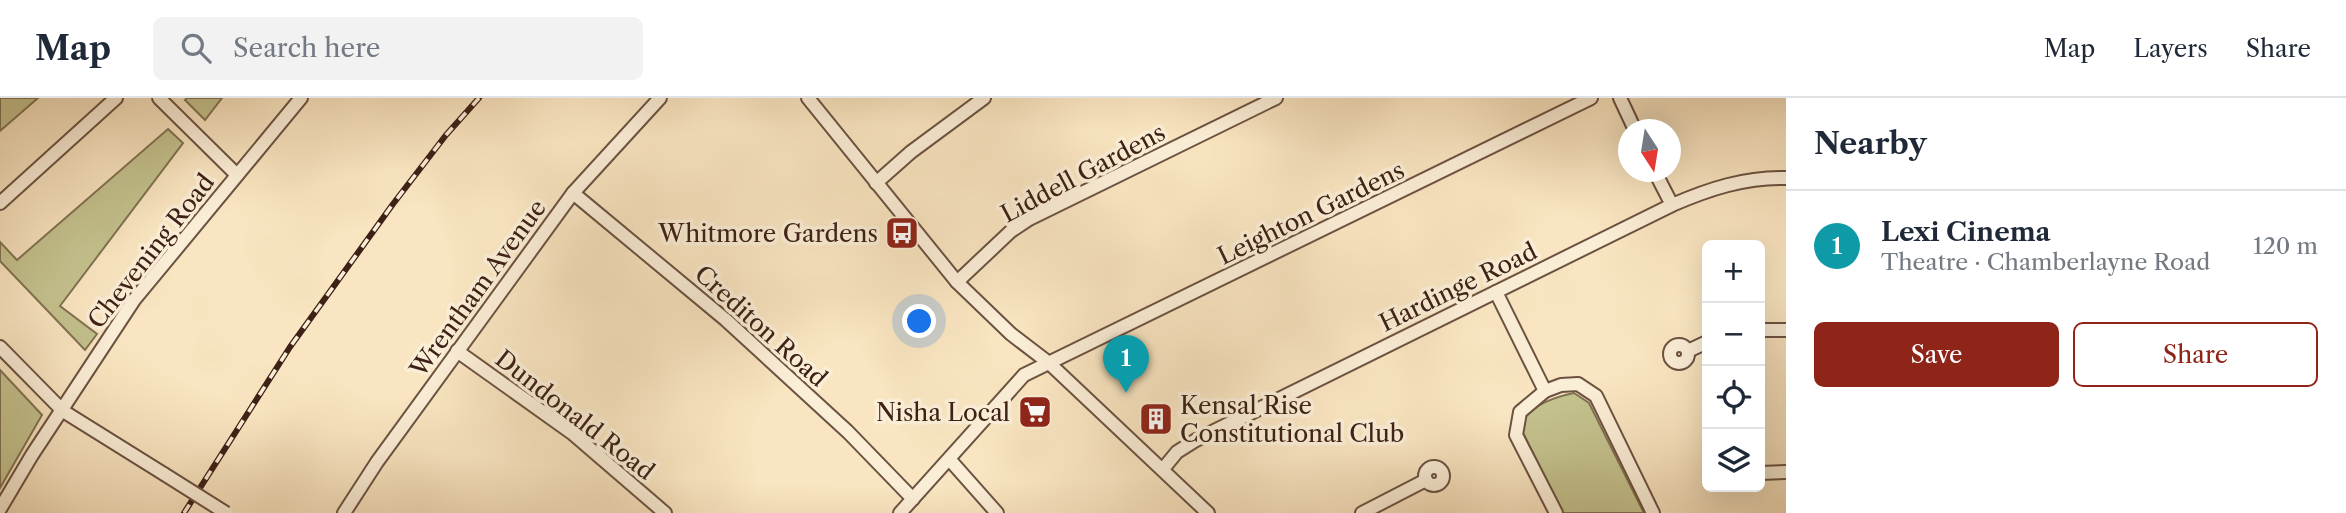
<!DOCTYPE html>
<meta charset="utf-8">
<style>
body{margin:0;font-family:"Libre Caslon Text",serif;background:#f2f2f3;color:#1f2937}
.controls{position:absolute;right:21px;bottom:21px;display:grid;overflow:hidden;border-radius:10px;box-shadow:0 7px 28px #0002}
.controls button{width:63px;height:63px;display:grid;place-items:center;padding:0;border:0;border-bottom:2px solid #e0e1e3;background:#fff;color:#1f2937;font:35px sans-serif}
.compass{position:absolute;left:1618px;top:21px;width:63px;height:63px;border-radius:50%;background:#fff;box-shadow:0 7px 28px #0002;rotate:168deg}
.you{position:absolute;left:920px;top:224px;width:24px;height:24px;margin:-18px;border:5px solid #fff;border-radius:50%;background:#1a73e8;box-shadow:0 0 0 10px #1a73e833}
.badge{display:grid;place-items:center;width:46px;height:46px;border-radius:50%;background:#8f2418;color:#fff;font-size:23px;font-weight:700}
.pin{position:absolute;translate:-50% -58px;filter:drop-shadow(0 2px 4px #0008)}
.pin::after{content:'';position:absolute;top:37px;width:24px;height:21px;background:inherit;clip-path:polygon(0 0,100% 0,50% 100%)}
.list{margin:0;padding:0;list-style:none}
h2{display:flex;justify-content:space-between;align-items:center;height:91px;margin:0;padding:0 28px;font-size:30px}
h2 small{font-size:23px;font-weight:400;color:#747a83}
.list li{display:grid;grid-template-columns:46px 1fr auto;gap:21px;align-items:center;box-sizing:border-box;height:112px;padding:0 28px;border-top:2px solid #e0e1e3}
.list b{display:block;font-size:26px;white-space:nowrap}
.list p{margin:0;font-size:23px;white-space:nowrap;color:#747a83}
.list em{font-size:23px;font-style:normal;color:#747a83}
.actions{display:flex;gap:14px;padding:21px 28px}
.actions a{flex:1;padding:16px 0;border:2px solid #8f2418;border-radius:10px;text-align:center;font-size:24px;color:#8f2418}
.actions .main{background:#8f2418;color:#fff}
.icon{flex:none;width:38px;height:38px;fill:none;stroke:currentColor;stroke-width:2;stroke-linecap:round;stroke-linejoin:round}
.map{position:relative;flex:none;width:1786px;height:415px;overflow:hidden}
header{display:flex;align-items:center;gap:42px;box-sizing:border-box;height:98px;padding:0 35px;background:#fff;border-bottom:2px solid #e0e1e3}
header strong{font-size:33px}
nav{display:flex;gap:38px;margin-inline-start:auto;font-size:24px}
.search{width:490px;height:63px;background:#f2f2f3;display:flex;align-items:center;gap:18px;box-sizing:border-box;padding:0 24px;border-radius:10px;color:#747a83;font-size:26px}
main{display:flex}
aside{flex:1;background:#fff}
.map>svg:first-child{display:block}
.green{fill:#c4c28e;stroke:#807252;stroke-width:2}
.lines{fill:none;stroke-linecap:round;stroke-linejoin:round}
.minor-casing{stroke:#6c5241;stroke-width:16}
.minor{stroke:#fbeed7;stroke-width:12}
.rail-casing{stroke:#3d2116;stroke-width:6}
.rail{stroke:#fbeed7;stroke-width:3.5;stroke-dasharray:10;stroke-linecap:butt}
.minor-bridge-casing{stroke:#6c5241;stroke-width:16;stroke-linecap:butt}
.minor-bridge{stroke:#fbeed7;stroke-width:12}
.labels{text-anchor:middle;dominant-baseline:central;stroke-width:7;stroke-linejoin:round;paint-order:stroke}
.street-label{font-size:24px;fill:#3d2116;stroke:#fbeed7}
.poi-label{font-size:24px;fill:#3d2116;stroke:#fbeed7;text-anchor:end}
</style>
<header>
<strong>Map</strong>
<div class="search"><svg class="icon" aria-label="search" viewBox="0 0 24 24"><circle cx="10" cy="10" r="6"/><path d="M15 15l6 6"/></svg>Search here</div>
<nav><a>Map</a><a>Layers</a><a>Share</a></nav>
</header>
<main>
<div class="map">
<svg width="1786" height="415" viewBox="0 0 1786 415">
<rect width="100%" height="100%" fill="#f9e5c1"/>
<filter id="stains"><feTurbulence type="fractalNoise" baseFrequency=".00286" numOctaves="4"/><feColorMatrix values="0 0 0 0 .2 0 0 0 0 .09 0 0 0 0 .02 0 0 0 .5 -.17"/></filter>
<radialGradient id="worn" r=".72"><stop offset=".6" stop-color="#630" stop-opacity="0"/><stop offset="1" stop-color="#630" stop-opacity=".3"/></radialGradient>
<g class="green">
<polygon points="0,0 38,0 0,33"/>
<polygon points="187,0 222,0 205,22 185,2"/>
<polygon points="168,31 183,45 60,208 97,236 85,252 0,163 0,144 17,162"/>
<polygon points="0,272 42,317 0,390"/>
<path d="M1574 295 1589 305 1644 415H1562L1523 335C1523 331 1523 327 1524 323 1529 307 1559 298 1574 295Z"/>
</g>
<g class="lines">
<defs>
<g id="minor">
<polyline points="159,0 237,77"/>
<polyline points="808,0 957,184 1011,236 1049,265 1208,415"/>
<polyline points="1620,0 1635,32"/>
<polyline points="1655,74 1672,107"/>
<polyline points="876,85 911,54 984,0"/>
<polyline points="573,95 726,222 848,334 913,401"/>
<polyline points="0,105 116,0"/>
<polyline points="957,184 1011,133 1029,121 1276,0"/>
<polyline points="1496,194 1545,293"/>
<polyline points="1760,232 1786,232"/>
<circle cx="1679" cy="256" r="9"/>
<polyline points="0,249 63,313 164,376"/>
<polyline points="457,253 572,335 665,415"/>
<polyline points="1688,253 1707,244"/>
<polyline points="950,362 997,415"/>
<circle cx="1434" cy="378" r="9"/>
<path d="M1163 371 1177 354 1196 342 1672 107C1709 91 1745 79 1786 80"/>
<polyline points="1760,375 1786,374"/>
<polyline points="0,411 32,357 134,202 301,0"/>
<polyline points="344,415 377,364 573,95 660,0"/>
<polyline points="900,415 1024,277 1591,0"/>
<polyline points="1362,415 1426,382"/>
<polyline points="1556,415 1516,337 1520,314 1545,293 1561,287 1578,286 1596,298 1653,415"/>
</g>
</defs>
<use href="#minor" class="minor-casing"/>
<use href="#minor" class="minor"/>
<defs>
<polyline id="rail" points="184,415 290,249 393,106 446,37 479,0"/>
</defs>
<use href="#rail" class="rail-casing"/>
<use href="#rail" class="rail"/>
<defs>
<polyline id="minor-bridge" points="164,376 226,415"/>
</defs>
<use href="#minor-bridge" class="minor-bridge-casing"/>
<use href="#minor-bridge" class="minor-bridge"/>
</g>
<defs>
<symbol id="bus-square" viewBox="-11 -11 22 22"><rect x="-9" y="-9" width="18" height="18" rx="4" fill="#8f2418" stroke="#fbeed7"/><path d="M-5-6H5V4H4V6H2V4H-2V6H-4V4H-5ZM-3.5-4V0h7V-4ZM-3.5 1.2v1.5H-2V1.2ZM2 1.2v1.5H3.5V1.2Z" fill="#fff"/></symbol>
<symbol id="supermarket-square" viewBox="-11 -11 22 22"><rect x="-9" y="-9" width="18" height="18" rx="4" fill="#8f2418" stroke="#fbeed7"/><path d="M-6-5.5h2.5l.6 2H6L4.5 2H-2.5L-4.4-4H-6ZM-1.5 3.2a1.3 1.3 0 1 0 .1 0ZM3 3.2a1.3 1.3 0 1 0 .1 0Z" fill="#fff"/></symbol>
<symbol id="building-square" viewBox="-11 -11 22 22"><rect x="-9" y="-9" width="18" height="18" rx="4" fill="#8f2418" stroke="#fbeed7"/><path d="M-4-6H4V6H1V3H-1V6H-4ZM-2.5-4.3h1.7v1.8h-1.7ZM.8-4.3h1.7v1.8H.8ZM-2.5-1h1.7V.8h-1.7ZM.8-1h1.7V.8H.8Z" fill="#fff"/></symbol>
</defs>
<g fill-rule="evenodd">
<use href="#bus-square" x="883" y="116" width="38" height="38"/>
<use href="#supermarket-square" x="1016" y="295" width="38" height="38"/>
<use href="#building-square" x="1137" y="302" width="38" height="38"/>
</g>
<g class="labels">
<g class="street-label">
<text transform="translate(1083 75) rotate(-28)">Liddell Gardens</text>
<text transform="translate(1311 115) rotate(-26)">Leighton Gardens</text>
<text transform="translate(151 153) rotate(-52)">Chevening Road</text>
<text transform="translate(1458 189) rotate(-26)">Hardinge Road</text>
<text transform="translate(478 190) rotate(-54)">Wrentham Avenue</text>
<text transform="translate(761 228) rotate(42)">Crediton Road</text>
<text transform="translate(575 317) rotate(38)">Dundonald Road</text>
</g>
<g class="poi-label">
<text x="878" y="135">Whitmore Gardens</text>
<text x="1180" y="307" text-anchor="start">Kensal Rise<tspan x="1180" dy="28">Constitutional Club</tspan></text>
<text x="1010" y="314">Nisha Local</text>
</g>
</g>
<rect width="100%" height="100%" filter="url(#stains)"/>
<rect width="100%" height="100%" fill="url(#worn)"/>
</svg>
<div class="controls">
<button>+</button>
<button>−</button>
<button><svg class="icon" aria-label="locate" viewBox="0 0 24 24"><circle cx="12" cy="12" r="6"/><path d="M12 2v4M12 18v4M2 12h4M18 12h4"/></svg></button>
<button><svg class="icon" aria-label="layers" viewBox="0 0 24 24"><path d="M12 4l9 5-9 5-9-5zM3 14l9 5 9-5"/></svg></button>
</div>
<svg class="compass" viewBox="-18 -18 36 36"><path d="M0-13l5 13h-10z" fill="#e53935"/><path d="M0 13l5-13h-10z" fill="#747a83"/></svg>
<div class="you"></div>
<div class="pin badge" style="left:1126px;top:295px;background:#0f9aa8">1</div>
</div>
<aside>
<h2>Nearby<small></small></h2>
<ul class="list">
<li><span class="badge" style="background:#0f9aa8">1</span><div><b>Lexi Cinema</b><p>Theatre · Chamberlayne Road</p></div><em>120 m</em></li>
</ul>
<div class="actions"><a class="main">Save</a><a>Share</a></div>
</aside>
</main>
